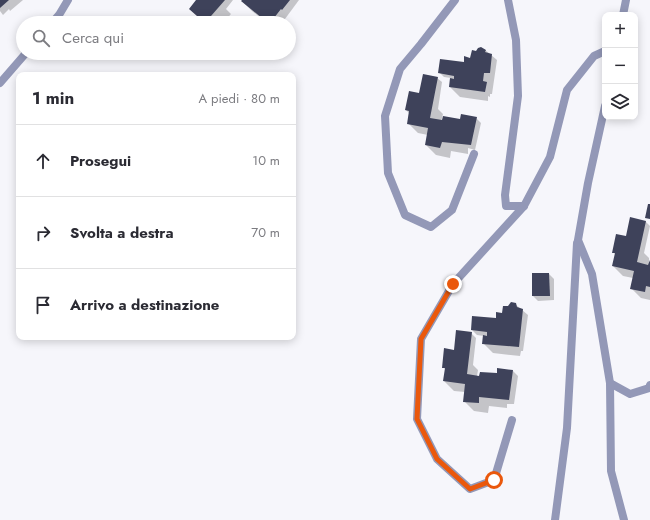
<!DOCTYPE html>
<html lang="it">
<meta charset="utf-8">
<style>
body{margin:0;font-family:Jost,sans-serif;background:#f7f7f7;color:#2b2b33}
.controls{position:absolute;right:12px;top:12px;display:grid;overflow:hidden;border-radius:8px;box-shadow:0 2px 10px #0003}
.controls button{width:36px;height:36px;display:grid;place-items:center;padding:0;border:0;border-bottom:1px solid #e1e1e2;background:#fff;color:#2b2b33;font:20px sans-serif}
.stop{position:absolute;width:12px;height:12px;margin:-9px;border:3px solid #ea580c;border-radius:50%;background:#fff}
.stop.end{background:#ea580c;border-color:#fff;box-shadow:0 1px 4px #0008}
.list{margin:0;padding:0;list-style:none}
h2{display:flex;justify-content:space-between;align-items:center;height:52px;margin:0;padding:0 16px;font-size:17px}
h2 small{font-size:13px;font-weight:400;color:#7c7c81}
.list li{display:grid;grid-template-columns:26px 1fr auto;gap:12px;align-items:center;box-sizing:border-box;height:72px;padding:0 16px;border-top:1px solid #e1e1e2}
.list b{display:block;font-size:15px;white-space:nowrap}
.list em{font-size:13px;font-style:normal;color:#7c7c81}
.icon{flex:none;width:22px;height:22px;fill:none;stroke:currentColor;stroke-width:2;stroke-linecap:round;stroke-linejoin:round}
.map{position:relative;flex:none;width:650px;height:520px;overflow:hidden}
.search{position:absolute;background:#fff;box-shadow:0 2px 10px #0003;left:16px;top:16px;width:280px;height:44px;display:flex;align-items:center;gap:10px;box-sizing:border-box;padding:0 14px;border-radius:22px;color:#7c7c81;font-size:15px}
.panel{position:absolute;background:#fff;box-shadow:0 2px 10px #0003;left:16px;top:72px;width:280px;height:268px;border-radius:8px}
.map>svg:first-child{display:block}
.shadow{fill:#0003}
.building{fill:#3e425a}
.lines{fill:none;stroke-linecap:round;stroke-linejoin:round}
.minor{stroke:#9398b7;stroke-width:8}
.route{stroke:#ea580c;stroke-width:5}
</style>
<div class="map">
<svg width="650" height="520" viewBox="0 0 650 520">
<rect width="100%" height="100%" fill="#f6f6fb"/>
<g class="shadow">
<polygon points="0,0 23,0 10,11 9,9 3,15 0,11"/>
<polygon points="197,0 233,0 226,9 231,14 223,23 205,23 190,9"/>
<polygon points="243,0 299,0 282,23 267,23 252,11 242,1"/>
<polygon points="484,49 497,60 492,94 490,94 490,97 488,96 488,101 460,97 450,87 451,78 444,77 439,72 467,64 477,52"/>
<polygon points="225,53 231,53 229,56"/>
<polygon points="242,53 249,53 246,57"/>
<polygon points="437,78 442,82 438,109 443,114 441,122 463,121 476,118 481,123 475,150 468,148 468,154 451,151 450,158 436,155 426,145 428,135 418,133 408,123 409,113 406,110 419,94"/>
<polygon points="645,221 650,226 644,253 649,258 649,262 650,262 650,300 641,298 631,288 633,278 623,276 613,266 616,255 613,252 627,237"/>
<polygon points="549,274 554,279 554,300 538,301 533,296"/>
<polygon points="515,304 528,315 523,351 521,351 520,356 493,353 483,343 484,336 477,335 472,330 499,320 508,307"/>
<polygon points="471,333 476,338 473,365 478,370 477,376 498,375 513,371 518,376 514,404 507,404 507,408 489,406 488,413 474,411 464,401 465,392 454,391 444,381 446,370 443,367 455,351"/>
</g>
<g class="building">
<polygon points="0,0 9,0 0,8"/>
<polygon points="196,0 225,0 211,16 220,23 205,23 189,9"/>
<polygon points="242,0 290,0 282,10 281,9 270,23 268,23 241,1"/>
<polygon points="481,47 486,50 485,52 492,54 490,73 484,73 483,81 487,82 485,92 449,87 450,78 454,79 454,76 438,73 440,59 464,62 464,56 470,58 472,50 476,51 478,48"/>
<polygon points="423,74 438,77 430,118 442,120 443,116 460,119 461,114 477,117 471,145 442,142 440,148 425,145 428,128 407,124 409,111 405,110 409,91 419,93"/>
<polygon points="648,204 650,204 650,219 645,218"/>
<polygon points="630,217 646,221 637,262 648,265 650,260 650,287 646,286 645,292 630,289 634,271 612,266 615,253 612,253 616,234 626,236"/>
<polygon points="532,273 549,273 550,296 532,296"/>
<polygon points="511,302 516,303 517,307 523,309 519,347 482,344 483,335 487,336 487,332 471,330 472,316 496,318 496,312 502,313 503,306 508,306"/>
<polygon points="456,330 472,332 467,374 479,376 480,372 497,373 497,368 513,370 509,400 479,397 479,403 463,402 465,384 443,381 445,368 442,368 444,348 454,350"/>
</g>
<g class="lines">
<g class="minor">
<polyline points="455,0 421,44 400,69 385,116 388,173 405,215 431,227 452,210 474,154"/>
<polyline points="508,0 516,40 518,96 505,195 506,206 524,206"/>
<polyline points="623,15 626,0"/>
<polyline points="52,23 59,15 68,0"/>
<polyline points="0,83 26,53"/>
<polyline points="605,106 588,183 578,240 592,274 610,383 630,394 649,388 650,385"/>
<polyline points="610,383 611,471 624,520"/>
<polyline points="512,420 494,480 470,489 437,459 417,419 421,339 453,284 524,206 550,157 567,90 594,56 605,51"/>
<polyline points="555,520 567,428 577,243"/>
</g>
</g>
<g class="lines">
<polyline class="route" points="453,284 421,339 417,419 437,459 470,489 494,480"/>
</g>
</svg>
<div class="controls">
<button>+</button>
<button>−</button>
<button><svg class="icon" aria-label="layers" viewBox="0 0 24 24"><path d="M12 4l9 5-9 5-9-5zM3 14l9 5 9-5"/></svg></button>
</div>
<div class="stop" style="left:494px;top:480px"></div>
<div class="stop end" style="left:453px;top:284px"></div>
<div class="search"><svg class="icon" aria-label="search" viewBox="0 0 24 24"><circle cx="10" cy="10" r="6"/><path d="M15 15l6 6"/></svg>Cerca qui</div>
<section class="panel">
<h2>1 min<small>A piedi · 80 m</small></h2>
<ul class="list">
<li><svg class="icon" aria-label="ahead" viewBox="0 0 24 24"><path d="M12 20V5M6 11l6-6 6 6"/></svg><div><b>Prosegui</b></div><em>10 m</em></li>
<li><svg class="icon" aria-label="right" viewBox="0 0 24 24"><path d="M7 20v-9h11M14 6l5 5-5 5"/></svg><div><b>Svolta a destra</b></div><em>70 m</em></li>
<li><svg class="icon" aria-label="arrive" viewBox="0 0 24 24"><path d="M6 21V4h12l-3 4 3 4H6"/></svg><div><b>Arrivo a destinazione</b></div></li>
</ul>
</section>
</div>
